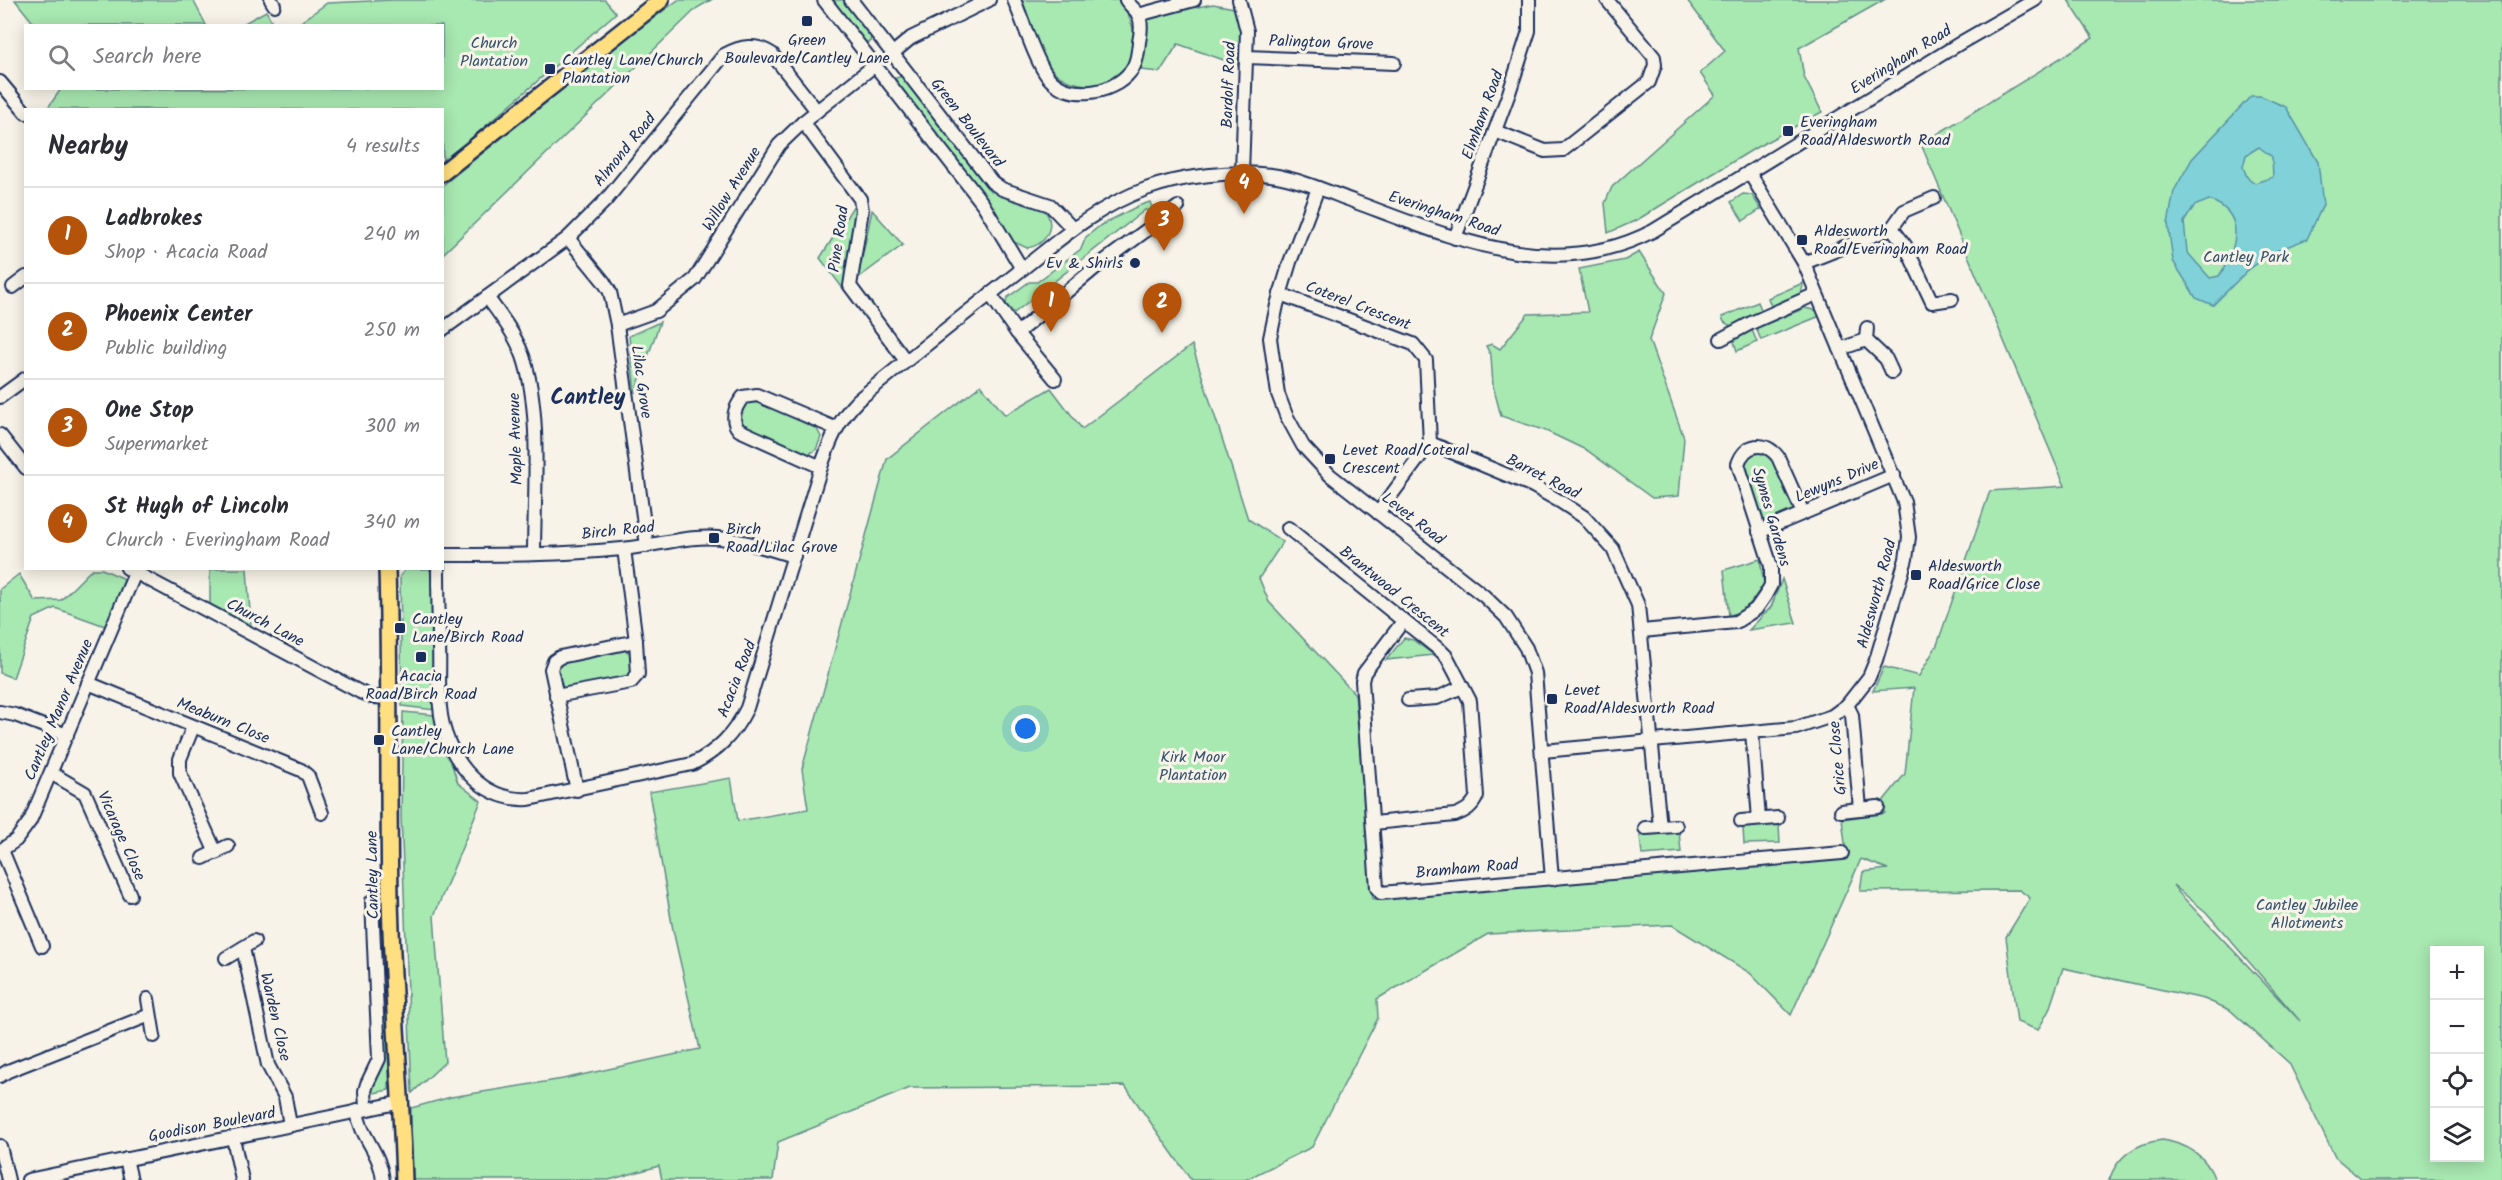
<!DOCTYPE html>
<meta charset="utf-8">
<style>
body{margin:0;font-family:Kalam,sans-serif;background:#f2f2f3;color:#2b2b33}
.controls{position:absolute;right:18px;bottom:18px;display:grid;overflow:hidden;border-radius:0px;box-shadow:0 3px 15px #0003}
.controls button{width:54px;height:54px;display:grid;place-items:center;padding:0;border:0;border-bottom:2px solid #e1e1e2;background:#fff;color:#2b2b33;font:30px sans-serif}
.you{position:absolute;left:1026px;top:729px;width:21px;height:21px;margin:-15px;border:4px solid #fff;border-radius:50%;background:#1a73e8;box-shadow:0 0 0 9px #1a73e833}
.badge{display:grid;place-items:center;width:39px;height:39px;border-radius:50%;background:#b45309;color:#fff;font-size:20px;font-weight:700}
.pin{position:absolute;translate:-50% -50px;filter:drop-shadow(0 2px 3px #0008)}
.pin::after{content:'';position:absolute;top:32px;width:21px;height:18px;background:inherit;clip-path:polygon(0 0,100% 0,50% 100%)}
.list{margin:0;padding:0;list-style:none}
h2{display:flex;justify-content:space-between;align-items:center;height:78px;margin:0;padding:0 24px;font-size:26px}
h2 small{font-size:20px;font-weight:400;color:#7c7c81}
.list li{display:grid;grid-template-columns:39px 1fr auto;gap:18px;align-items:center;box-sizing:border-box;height:96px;padding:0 24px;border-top:2px solid #e1e1e2}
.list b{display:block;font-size:22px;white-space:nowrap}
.list p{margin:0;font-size:20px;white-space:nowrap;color:#7c7c81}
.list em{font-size:20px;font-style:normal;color:#7c7c81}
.icon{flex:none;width:33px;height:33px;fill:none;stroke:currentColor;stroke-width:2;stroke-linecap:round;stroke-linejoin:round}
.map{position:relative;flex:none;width:2502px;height:1180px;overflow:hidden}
.search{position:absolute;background:#fff;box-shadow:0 3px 15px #0003;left:24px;top:24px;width:420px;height:66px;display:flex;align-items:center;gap:15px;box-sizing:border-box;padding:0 21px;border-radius:0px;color:#7c7c81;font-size:22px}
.panel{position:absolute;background:#fff;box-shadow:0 3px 15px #0003;left:24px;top:108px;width:420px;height:462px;border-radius:0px}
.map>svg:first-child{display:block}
.green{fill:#a8e8b1;stroke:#628c88;stroke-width:1.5;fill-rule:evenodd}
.water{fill:#81d2d8;stroke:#5891a7;stroke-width:1.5;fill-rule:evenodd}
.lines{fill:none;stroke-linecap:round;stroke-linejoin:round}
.minor-casing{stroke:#1b2f5e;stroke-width:16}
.major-casing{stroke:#1b2f5e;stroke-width:20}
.minor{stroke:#f7f3e8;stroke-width:12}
.major{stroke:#ffdf80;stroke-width:15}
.poi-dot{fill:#1b2f5e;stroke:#f7f3e8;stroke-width:2}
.labels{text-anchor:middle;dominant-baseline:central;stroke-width:6;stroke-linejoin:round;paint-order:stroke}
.poi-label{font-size:16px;fill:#1b2f5e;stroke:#f7f3e8;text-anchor:start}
.park-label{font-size:16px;fill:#37546f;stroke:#f7f3e8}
.street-label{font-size:16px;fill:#1b2f5e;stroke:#f7f3e8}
.district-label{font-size:22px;font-weight:bold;fill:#1b2f5e;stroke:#f7f3e8}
</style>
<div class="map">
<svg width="2502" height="1180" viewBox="0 0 2502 1180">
<rect width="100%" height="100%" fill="#f7f3e8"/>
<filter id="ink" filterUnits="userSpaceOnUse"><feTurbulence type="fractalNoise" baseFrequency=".0167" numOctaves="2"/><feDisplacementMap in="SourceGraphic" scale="12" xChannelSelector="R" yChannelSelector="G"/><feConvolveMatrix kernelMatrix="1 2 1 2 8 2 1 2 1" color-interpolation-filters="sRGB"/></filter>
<g filter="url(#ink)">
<g class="green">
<polygon points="15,0 193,0 206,25 35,25"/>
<polygon points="393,0 605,0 616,13 443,163 442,110 47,109 61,89 442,88 442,26 297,25 327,3"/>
<polygon points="678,0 711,0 697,8 443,254 443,185 608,52"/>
<polygon points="831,0 844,0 871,36 870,42 864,42"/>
<path d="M1022 0H1118C1135 19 1144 56 1122 75 1105 91 1064 87 1051 68 1038 49 1031 22 1022 0Z"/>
<polygon points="1687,0 1884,0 1799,48 1804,77 1822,112 1757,147 1637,220 1608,233 1605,203 1612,187 1715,95 1700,73 1725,51"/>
<path d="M2068 0H2502V1180H2362L2335 1157 2289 1063 2230 1010 2204 999 2063 968 2049 1010 2038 1030 2017 1022 2006 937 2030 898 2019 890 1860 891 1863 872 1888 869 1861 859 1791 1015 1750 973 1672 925 1488 934 1377 999 1378 1018 1312 1147 1245 1180H1191L1125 1086 910 1088 778 1142 773 1180H662L659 1166 609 1180H410L411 1108 451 1097 563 1079 700 1049 673 930 649 792 731 778 738 821 808 809 802 769 887 459 981 385 1005 415 1051 388 1082 429 1192 345 1248 519 1283 542 1259 578 1269 602 1355 694 1373 899 1847 859 1842 819 1885 813 1884 800 1905 774 1914 688 1873 691 1884 667 1919 676 1937 645 1990 491 2065 486 1921 144 2093 38ZM2173 885 2206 912 2300 1021 2179 893ZM2434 950H2480V1158H2434Z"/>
<polygon points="1213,4 1234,8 1241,30 1238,65 1178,44 1160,72 1141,70 1147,37 1144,17"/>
<polygon points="266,11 274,25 241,25"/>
<path d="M902 76 994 191 1044 209C1057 226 1046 245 1027 248L1010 240 979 188 896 81V78Z"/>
<polygon points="1743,194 1752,195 1761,209 1743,221 1731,202"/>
<polygon points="856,202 859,210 844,290 820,258"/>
<polygon points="1150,202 1154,212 1145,210 1014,313 1006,304 1007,298 1029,282 1037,282 1081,249 1086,237 1101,225 1138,206"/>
<polygon points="872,210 903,245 858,278"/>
<polygon points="1639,252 1666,293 1649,340 1684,438 1679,496 1652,498 1588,451 1546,431 1501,416 1493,386 1491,356 1486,346 1492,344 1500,349 1528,314 1588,312 1579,269 1625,260"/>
<path d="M1803 283C1803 300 1786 303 1772 309L1768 298Z"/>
<polygon points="1758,302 1763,314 1732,327 1724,322 1722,317"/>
<polygon points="1805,308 1818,311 1820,316 1761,340 1756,328"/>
<polygon points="660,322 635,393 629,336"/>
<polygon points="1752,330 1757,342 1737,351 1734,342 1741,334"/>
<path d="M756 399 817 429 821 437 816 450 807 455 744 427C737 420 741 411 744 404Z"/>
<polygon points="1747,449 1773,451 1803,513 1759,532 1741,454"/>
<polygon points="1760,559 1764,584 1747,608 1729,616 1724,570"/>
<polygon points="92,569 102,569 125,579 105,626 55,608 34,618 13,678 0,673 0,589 19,574 35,601 61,600"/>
<polygon points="210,569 247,569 251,627 210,605"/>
<polygon points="406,569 429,569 433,574 435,710 402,706 400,576"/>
<polygon points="1782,579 1796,623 1749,630 1771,607"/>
<polygon points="1404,638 1413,640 1434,655 1386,660"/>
<polygon points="622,649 632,654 634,669 628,677 567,690 560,685 557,670 563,662"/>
<polygon points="403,712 435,715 458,783 481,801 434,916 445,1062 412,1093 401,816"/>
<polygon points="1776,823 1779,824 1780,843 1744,844 1743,829 1745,826"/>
<polygon points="1679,832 1681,852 1642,855 1640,836"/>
<polygon points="384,997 390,1022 389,1090 369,1094 383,1062"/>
<path d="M2162 1140C2188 1144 2206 1155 2215 1180H2109C2118 1154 2137 1143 2162 1140Z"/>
</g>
<path class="water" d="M2251 96H2261L2286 107 2318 162 2323 205 2307 239 2273 252 2247 271 2213 305 2196 298 2173 261 2168 224 2174 191 2192 159ZM2259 147 2272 157 2273 177 2255 183 2247 177 2243 167 2246 155ZM2209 200C2247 213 2237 249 2219 276L2210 278 2187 252 2184 222 2194 206Z"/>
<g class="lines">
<defs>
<g id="minor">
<polyline points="271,0 274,5"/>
<polyline points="824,0 983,204 1022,269"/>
<polyline points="851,0 992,182 1002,189 1050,205 1073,229"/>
<path d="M1014 0C1022 18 1036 63 1048 77 1067 101 1112 95 1130 72 1137 64 1138 52 1139 42 1141 33 1142 22 1138 14 1135 9 1129 5 1126 0"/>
<polyline points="1239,0 1247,31 1242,173"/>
<polyline points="1138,15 1194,0"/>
<polyline points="893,53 911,38 989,0"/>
<polyline points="1247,57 1394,63"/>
<polyline points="0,82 26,113"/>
<polyline points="803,122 860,199 862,210 850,286 906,361"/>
<polyline points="1495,131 1545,151 1563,150 1649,82 1655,65 1654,57 1607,0"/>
<polyline points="1318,188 1290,262 1277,305 1270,338 1278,394 1286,415 1303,446 1330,475 1484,596 1506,617 1526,648 1535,673 1552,879"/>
<polyline points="1892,228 1904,211 1934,198"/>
<polyline points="568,238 604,282 610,292 617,325 647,546"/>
<polyline points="1455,238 1509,93 1529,31 1529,0"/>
<polyline points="1804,263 1892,228 1905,245 1932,302 1952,299"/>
<polyline points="13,287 26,277"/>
<polyline points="990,294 1017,333 1055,379"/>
<polyline points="1280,294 1413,344 1426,360 1430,443 1378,513"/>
<path d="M487 297C501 316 515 334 523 356 542 411 534 496 534 554"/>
<polyline points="617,325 656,311 695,279 779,145 803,122 875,65"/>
<polyline points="1867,328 1866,340 1886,359 1892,372"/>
<path d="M442 330 568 238 606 200 724 55C741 46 756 43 772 54L817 111"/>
<polyline points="1017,333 1095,268 1178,207"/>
<polyline points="1721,339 1751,323 1816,294"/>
<polyline points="1840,349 1866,340"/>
<polyline points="0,397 26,378"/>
<polyline points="0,435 26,468"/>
<polyline points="1430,443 1533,486 1561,502 1584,517 1613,549 1638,605 1660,827"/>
<path d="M821 467 739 430C730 420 735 407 743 397L757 395 835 428"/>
<path d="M1288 528 1441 651 1447 657 1470 701 1477 796C1472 807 1466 811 1455 815L1374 823"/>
<polyline points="1759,532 1894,475"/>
<path d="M442 555C502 555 562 555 622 549 656 546 693 533 727 539 750 542 772 550 794 556"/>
<polyline points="127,568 360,692 372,697 390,698"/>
<path d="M438 568C438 595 439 621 439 647 440 667 438 687 440 707 444 754 478 802 529 799L692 764C718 751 734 734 747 708L821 467C830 441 838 420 858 400 912 356 966 313 1021 270 1060 239 1098 206 1146 189 1181 176 1234 170 1271 175 1299 179 1326 191 1353 201 1451 237 1551 284 1653 231L1962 42 2035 0"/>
<polyline points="1404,620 1364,673 1362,681 1377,888 1381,893 1842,853"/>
<path d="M1642 631 1736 622 1756 609 1765 596 1771 585V566L1738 464C1745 443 1765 440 1778 457L1803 513"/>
<polyline points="88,683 301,770 308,776 322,813"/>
<polyline points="556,696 631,682 638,674 636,641 624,549"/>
<polyline points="1408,700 1437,698 1462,687"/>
<polyline points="1847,705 1852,715 1860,809"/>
<polyline points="0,712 15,715 67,735"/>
<polyline points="193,727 180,759 180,773 216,853"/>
<polyline points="1752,732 1759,819"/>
<polyline points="1543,751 1796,728 1832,716 1847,705 1869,677 1876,660 1906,559 1909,537 1904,502 1804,263 1749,172"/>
<polyline points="51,773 85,793 130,895"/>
<polyline points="577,790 551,669 554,661 560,657 636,641"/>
<polyline points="1841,811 1878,807"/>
<polyline points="1741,821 1778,818"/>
<polyline points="1645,828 1676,826"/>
<polyline points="2,850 42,946"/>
<polyline points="0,851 16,840 30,821 135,573"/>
<polyline points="203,858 228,846"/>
<polyline points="243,948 268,1065 285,1097 290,1125"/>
<polyline points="226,958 254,941"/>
<polyline points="148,999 154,1036"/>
<polyline points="0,1076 8,1071 150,1015"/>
<polyline points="366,1108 365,1091 367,1084 379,1059 372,901"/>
<path d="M357 1110C360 1138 380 1150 383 1180"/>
<polyline points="233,1138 242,1180"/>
<polyline points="0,1146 8,1180"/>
<polyline points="126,1159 131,1180"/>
<polyline points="28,1180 402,1102"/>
</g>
<g id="major">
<polyline points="442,173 661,0"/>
<path d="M387 568C390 678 388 788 390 897 392 992 401 1086 404 1180"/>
</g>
</defs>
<use href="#minor" class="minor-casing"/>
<use href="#major" class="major-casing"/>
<use href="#minor" class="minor"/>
<use href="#major" class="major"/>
</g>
</g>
<g class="poi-dot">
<rect x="801" y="15" width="12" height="12" rx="3"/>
<rect x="544" y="63" width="12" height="12" rx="3"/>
<rect x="1782" y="125" width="12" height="12" rx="3"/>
<rect x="1796" y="234" width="12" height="12" rx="3"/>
<circle cx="1135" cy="263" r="6"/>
<rect x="1324" y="453" width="12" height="12" rx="3"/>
<rect x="708" y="532" width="12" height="12" rx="3"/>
<rect x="1910" y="569" width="12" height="12" rx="3"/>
<rect x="394" y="622" width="12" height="12" rx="3"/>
<rect x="415" y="651" width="12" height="12" rx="3"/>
<rect x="1546" y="693" width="12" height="12" rx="3"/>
<rect x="373" y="734" width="12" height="12" rx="3"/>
</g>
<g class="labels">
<g class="poi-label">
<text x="807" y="40" text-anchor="middle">Green<tspan x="807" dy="18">Boulevarde/Cantley Lane</tspan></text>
<text x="562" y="60">Cantley Lane/Church<tspan x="562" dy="18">Plantation</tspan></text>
<text x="1800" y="122">Everingham<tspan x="1800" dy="18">Road/Aldesworth Road</tspan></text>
<text x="1814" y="231">Aldesworth<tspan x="1814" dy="18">Road/Everingham Road</tspan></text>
<text x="1123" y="263" text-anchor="end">Ev &amp; Shirls</text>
<text x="1342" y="450">Levet Road/Coteral<tspan x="1342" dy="18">Crescent</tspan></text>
<text x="726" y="529">Birch<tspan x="726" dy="18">Road/Lilac Grove</tspan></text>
<text x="1928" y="566">Aldesworth<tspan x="1928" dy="18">Road/Grice Close</tspan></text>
<text x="412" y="619">Cantley<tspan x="412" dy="18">Lane/Birch Road</tspan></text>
<text x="421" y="676" text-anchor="middle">Acacia<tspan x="421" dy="18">Road/Birch Road</tspan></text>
<text x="1564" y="690">Levet<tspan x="1564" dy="18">Road/Aldesworth Road</tspan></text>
<text x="391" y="731">Cantley<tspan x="391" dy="18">Lane/Church Lane</tspan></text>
</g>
<g class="park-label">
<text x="494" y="43">Church<tspan x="494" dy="18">Plantation</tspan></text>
<text x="2246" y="257">Cantley Park</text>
<text x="1193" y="757">Kirk Moor<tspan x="1193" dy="18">Plantation</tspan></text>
<text x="2307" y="905">Cantley Jubilee<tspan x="2307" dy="18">Allotments</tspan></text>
</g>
<g class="street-label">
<text transform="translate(1321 43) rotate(2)">Palington Grove</text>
<text transform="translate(1901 60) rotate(-32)">Everingham Road</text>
<text transform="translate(1229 85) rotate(-88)">Bardolf Road</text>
<text transform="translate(1483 115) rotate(-70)">Elmham Road</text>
<text transform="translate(967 123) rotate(52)">Green Boulevard</text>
<text transform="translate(625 150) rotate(-51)">Almond Road</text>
<text transform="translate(732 189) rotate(-58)">Willow Avenue</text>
<text transform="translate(1444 214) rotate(18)">Everingham Road</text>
<text transform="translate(839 239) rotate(-82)">Pine Road</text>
<text transform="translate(1358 306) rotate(21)">Coterel Crescent</text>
<text transform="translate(641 382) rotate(82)">Lilac Grove</text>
<text transform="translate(516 439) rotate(-92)">Maple Avenue</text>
<text transform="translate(1543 477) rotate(27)">Barret Road</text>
<text transform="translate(1837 481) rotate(-23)">Lewyns Drive</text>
<text transform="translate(1771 517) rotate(74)">Symes Gardens</text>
<text transform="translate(1413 519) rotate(38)">Levet Road</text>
<text transform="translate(618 531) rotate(-6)">Birch Road</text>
<text transform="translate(1394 592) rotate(39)">Brantwood Crescent</text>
<text transform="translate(1877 594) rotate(-75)">Aldesworth Road</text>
<text transform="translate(265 623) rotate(28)">Church Lane</text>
<text transform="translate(737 679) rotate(-69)">Acacia Road</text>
<text transform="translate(59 710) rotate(-67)">Cantley Manor Avenue</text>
<text transform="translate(223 721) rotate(22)">Meaburn Close</text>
<text transform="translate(1838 758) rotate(-95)">Grice Close</text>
<text transform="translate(121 836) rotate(66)">Vicarage Close</text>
<text transform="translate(1467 869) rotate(-5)">Bramham Road</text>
<text transform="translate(373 875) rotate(-91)">Cantley Lane</text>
<text transform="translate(275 1017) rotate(77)">Warden Close</text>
<text transform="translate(212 1125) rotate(-11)">Goodison Boulevard</text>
</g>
<g class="district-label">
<text x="588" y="398">Cantley</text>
</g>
</g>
</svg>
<div class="controls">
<button>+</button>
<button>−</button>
<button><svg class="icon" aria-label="locate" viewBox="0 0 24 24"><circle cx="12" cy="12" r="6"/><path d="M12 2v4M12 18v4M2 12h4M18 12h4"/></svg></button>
<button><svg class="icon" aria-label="layers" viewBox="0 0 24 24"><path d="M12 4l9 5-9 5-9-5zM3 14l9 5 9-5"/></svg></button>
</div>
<div class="you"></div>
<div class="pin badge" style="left:1051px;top:332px">1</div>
<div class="pin badge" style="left:1162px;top:333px">2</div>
<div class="pin badge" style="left:1164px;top:251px">3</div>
<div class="pin badge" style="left:1244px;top:214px">4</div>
<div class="search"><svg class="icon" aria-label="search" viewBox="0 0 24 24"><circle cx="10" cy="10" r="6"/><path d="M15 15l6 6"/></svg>Search here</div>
<section class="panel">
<h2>Nearby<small>4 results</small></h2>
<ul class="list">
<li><span class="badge">1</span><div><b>Ladbrokes</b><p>Shop · Acacia Road</p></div><em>240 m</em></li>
<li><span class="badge">2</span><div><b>Phoenix Center</b><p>Public building</p></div><em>250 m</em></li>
<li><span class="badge">3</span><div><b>One Stop</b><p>Supermarket</p></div><em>300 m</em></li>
<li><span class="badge">4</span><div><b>St Hugh of Lincoln</b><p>Church · Everingham Road</p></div><em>340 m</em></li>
</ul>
</section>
</div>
